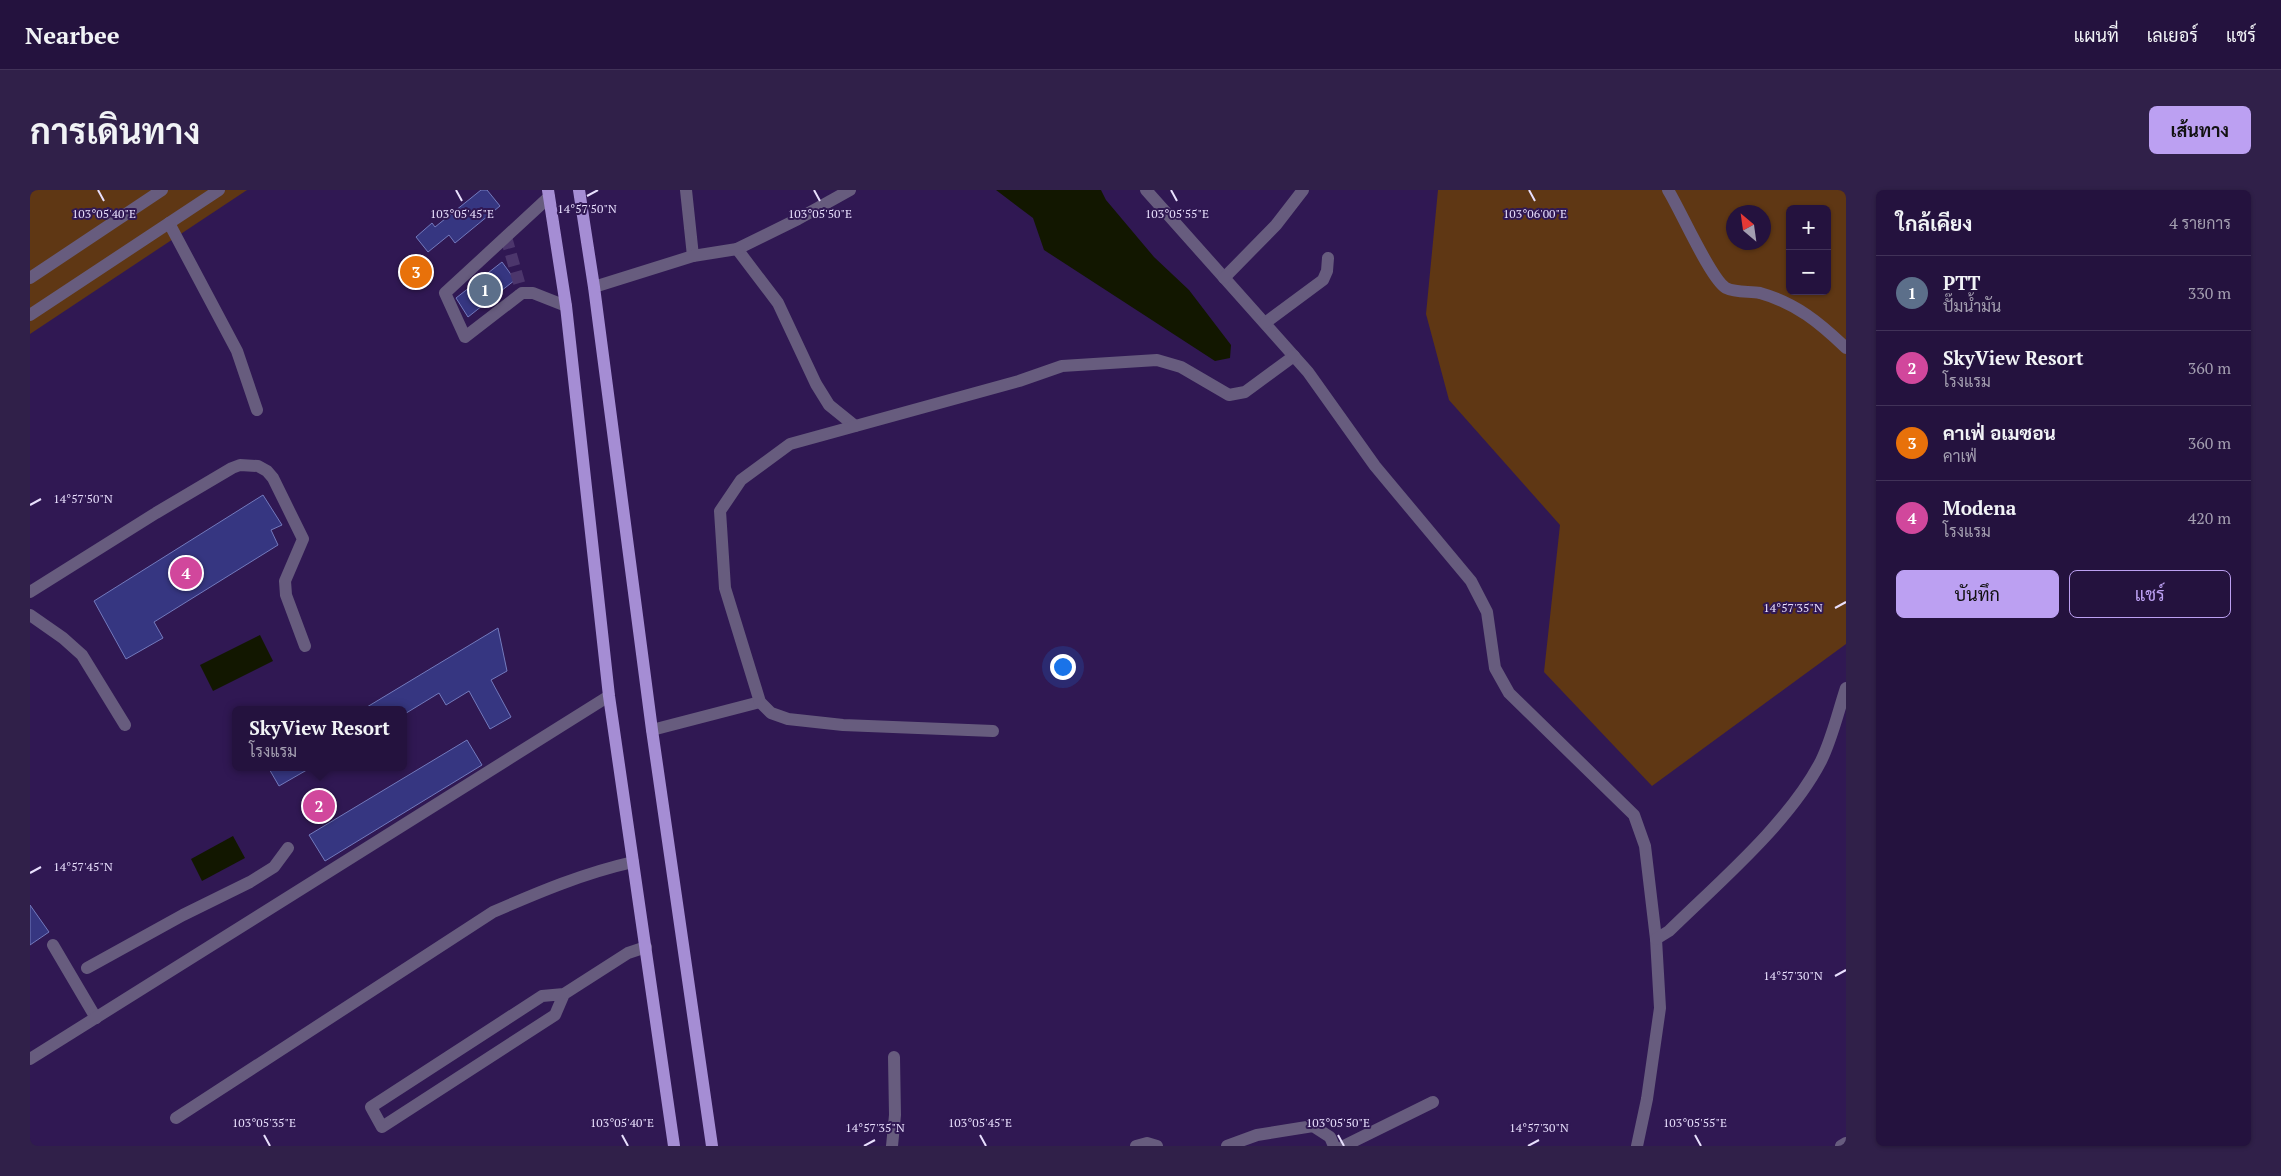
<!DOCTYPE html>
<html lang="th">
<meta charset="utf-8">
<style>
body{margin:0;font-family:"PT Serif",Sarabun,serif;background:#302049;color:#f1f3f6}
.controls{position:absolute;right:15px;top:15px;display:grid;overflow:hidden;border-radius:8px;box-shadow:0 1px 4px #0004}
.controls button{width:45px;height:45px;display:grid;place-items:center;padding:0;border:0;border-bottom:1px solid #413258;background:#24123e;color:#f1f3f6;font:25px sans-serif}
.compass{position:absolute;left:1696px;top:15px;width:45px;height:45px;border-radius:50%;background:#24123e;box-shadow:0 1px 4px #0004;rotate:331deg}
.you{position:absolute;left:1032px;top:476px;width:18px;height:18px;margin:-12px;border:4px solid #fff;border-radius:50%;background:#1a73e8;box-shadow:0 0 0 8px #1a73e833}
.badge{display:grid;place-items:center;width:32px;height:32px;border-radius:50%;background:#bca0f2;color:#fff;font-size:16px;font-weight:700}
.pin{position:absolute;translate:-50% -50%;border:2px solid #fff;box-shadow:0 1px 5px #0006}
.popup{position:absolute;left:202px;top:516px;width:175px;height:65px;box-sizing:border-box;display:grid;place-content:center;border-radius:8px;background:#24123e;filter:drop-shadow(0 1px 4px #0005);font-size:16px;white-space:nowrap;color:#a39eb0}
.popup b{font-size:19px;color:#f1f3f6}
.popup::after{content:'';position:absolute;left:50%;top:100%;margin-left:-10px;border:10px solid transparent;border-top-color:#24123e}
.list{margin:0;padding:0;list-style:none}
h2{display:flex;justify-content:space-between;align-items:center;height:65px;margin:0;padding:0 20px;font-size:21px}
h2 small{font-size:16px;font-weight:400;color:#a39eb0}
.list li{display:grid;grid-template-columns:32px 1fr auto;gap:15px;align-items:center;box-sizing:border-box;height:75px;padding:0 20px;border-top:1px solid #413258}
.list b{display:block;font-size:19px;white-space:nowrap}
.list p{margin:0;font-size:16px;white-space:nowrap;color:#a39eb0}
.list em{font-size:16px;font-style:normal;color:#a39eb0}
.actions{display:flex;gap:10px;padding:15px 20px}
.actions a{flex:1;padding:11px 0;border:1px solid #bca0f2;border-radius:8px;text-align:center;font-size:18px;color:#bca0f2}
.actions .main{background:#bca0f2;color:#111}
.map{position:relative;flex:none;width:1816px;height:956px;overflow:hidden;border-radius:8px}
header{display:flex;align-items:center;gap:30px;box-sizing:border-box;height:70px;padding:0 25px;background:#24123e;border-bottom:1px solid #413258}
header strong{font-size:24px}
nav{display:flex;gap:28px;margin-inline-start:auto;font-size:18px}
.intro{display:flex;align-items:center;justify-content:space-between;box-sizing:border-box;height:120px;padding:0 30px}
h1{margin:0;font-size:35px}
.button{padding:12px 22px;border-radius:8px;background:#bca0f2;color:#111;font-size:18px;font-weight:700}
main{display:flex;gap:30px;padding:0 30px}
aside{flex:1;background:#24123e;border-radius:8px;box-shadow:0 1px 4px #0004}
.map>svg:first-child{display:block}
.green{fill:#5f3714;fill-rule:evenodd}
.water{fill:#121700}
.building{fill:#363681;stroke:#737abd}
.lines{fill:none;stroke-linecap:round;stroke-linejoin:round}
.minor-tunnel{stroke:#4c366c;stroke-width:12;stroke-dasharray:12 6;stroke-linecap:butt}
.minor{stroke:#675c7e;stroke-width:12}
.major{stroke:#a58dd4;stroke-width:12}
.ticks{fill:none;stroke:#e8dffd;stroke-width:2}
.ticks-label{font-size:12px;text-anchor:middle;fill:#e8dffd;stroke:#301853;stroke-width:4;stroke-linejoin:round;paint-order:stroke}
</style>
<header>
<strong>Nearbee</strong>
<nav><a>แผนที่</a><a>เลเยอร์</a><a>แชร์</a></nav>
</header>
<div class="intro"><h1>การเดินทาง</h1><a class="button">เส้นทาง</a></div>
<main>
<div class="map">
<svg width="1816" height="956" viewBox="0 0 1816 956">
<rect width="100%" height="100%" fill="#301853"/>
<g class="green">
<polygon points="0,0 217,0 0,144"/>
<path d="M1408 0H1816V454L1622 596 1514 482 1530 335 1419 210 1396 124ZM1760 19H1797V101H1760ZM1704 22H1734V52H1704Z"/>
</g>
<g class="water">
<polygon points="966,0 1071,0 1076,10 1124,67 1159,100 1201,155 1200,168 1185,171 1014,60 1003,28"/>
<polygon points="230,445 243,471 183,501 170,475"/>
<polygon points="203,646 215,668 172,691 161,669"/>
</g>
<g class="building">
<polygon points="451,0 457,0 470,16 425,53 419,45 398,62 386,47 402,33 405,37"/>
<polygon points="375,72 400,79 397,91 371,85"/>
<polygon points="472,72 485,90 438,127 426,108"/>
<polygon points="233,305 252,335 241,340 248,355 124,432 133,448 96,469 64,411"/>
<polygon points="468,438 477,481 461,490 481,527 460,539 439,501 416,515 409,503 373,525 373,520 332,520"/>
<polygon points="437,550 452,575 295,671 279,645"/>
<polygon points="238,577 282,577 249,596"/>
<polygon points="0,715 19,742 0,755"/>
</g>
<g class="lines">
<polyline class="minor-tunnel" points="476,47 492,103"/>
<g class="minor">
<polyline points="656,0 663,66"/>
<polyline points="1116,0 1278,182 1345,276 1441,391 1457,422 1465,478 1479,503 1604,625 1615,656 1626,749 1630,818 1617,909 1607,956"/>
<path d="M1638 0C1650 19 1681 90 1696 98 1706 103 1720 101 1730 103 1766 113 1790 133 1816 158"/>
<polyline points="519,7 415,103 435,147 492,103 503,103 536,116"/>
<polyline points="139,33 207,161 227,220"/>
<polyline points="707,59 748,113 786,194 799,215 825,236"/>
<polyline points="0,88 132,0"/>
<polyline points="1194,88 1246,35 1273,0"/>
<polyline points="564,97 663,66 707,59 768,29 820,0"/>
<polyline points="0,125 189,0"/>
<polyline points="1235,133 1293,90 1297,81 1298,68"/>
<polyline points="0,402 126,323 202,278 210,275 228,276 237,281 243,288 273,349 255,391 256,405 275,456"/>
<polyline points="0,425 33,448 52,465 95,535"/>
<polyline points="622,540 730,512"/>
<polyline points="963,541 813,535 758,529 741,523 730,512 695,398 690,321 711,290 760,254 989,191 1032,176 1127,170 1151,177 1199,205 1215,202 1264,166"/>
<path d="M1626 749 1639 741C1689 692 1759 633 1791 571 1802 549 1808 522 1816 498"/>
<polyline points="23,755 66,828"/>
<polyline points="57,778 153,725 220,692 244,677 258,658"/>
<polyline points="534,804 512,806 341,917 352,937 525,825 534,804 598,763 616,757"/>
<polyline points="0,869 579,506"/>
<path d="M146 928 463 722C509 702 554 683 603 672"/>
<polyline points="862,956 865,925 864,867"/>
<polyline points="1106,956 1117,953 1127,956"/>
<polyline points="1197,956 1227,945 1283,936 1300,947 1304,956"/>
<polyline points="1314,956 1403,912"/>
<polyline points="1811,956 1816,953"/>
</g>
<g class="major">
<polyline points="518,0 536,116 579,506 644,956"/>
<polyline points="549,0 564,97 622,540 682,956"/>
</g>
</g>
<path class="ticks" d="M68 0 74 11M426 0 432 11M784 0 790 11M1141 0 1147 11M1499 0 1505 11M557 6 568 0M0 315 11 309M1805 418 1816 412M0 683 11 677M1805 786 1816 780M234 945 240 956M592 945 598 956M950 945 956 956M1308 945 1314 956M1665 945 1671 956M834 956 845 950M1498 956 1509 950"/>
<g class="ticks-label">
<text x="557" y="23">14°57'50"N</text>
<text x="74" y="28">103°05'40"E</text>
<text x="432" y="28">103°05'45"E</text>
<text x="790" y="28">103°05'50"E</text>
<text x="1147" y="28">103°05'55"E</text>
<text x="1505" y="28">103°06'00"E</text>
<text x="53" y="313">14°57'50"N</text>
<text x="1763" y="422">14°57'35"N</text>
<text x="53" y="681">14°57'45"N</text>
<text x="1763" y="790">14°57'30"N</text>
<text x="234" y="937">103°05'35"E</text>
<text x="592" y="937">103°05'40"E</text>
<text x="950" y="937">103°05'45"E</text>
<text x="1308" y="937">103°05'50"E</text>
<text x="1665" y="937">103°05'55"E</text>
<text x="845" y="942">14°57'35"N</text>
<text x="1509" y="942">14°57'30"N</text>
</g>
</svg>
<div class="controls">
<button>+</button>
<button>−</button>
</div>
<svg class="compass" viewBox="-18 -18 36 36"><path d="M0-13l5 13h-10z" fill="#e53935"/><path d="M0 13l5-13h-10z" fill="#a39eb0"/></svg>
<div class="you"></div>
<div class="pin badge" style="left:455px;top:100px;background:#5c6f8a">1</div>
<div class="pin badge" style="left:289px;top:616px;background:#d1479c">2</div>
<div class="popup"><b>SkyView Resort</b>โรงแรม</div>
<div class="pin badge" style="left:386px;top:82px;background:#e8710a">3</div>
<div class="pin badge" style="left:156px;top:383px;background:#d1479c">4</div>
</div>
<aside>
<h2>ใกล้เคียง<small>4 รายการ</small></h2>
<ul class="list">
<li><span class="badge" style="background:#5c6f8a">1</span><div><b>PTT</b><p>ปั๊มน้ำมัน</p></div><em>330 m</em></li>
<li><span class="badge" style="background:#d1479c">2</span><div><b>SkyView Resort</b><p>โรงแรม</p></div><em>360 m</em></li>
<li><span class="badge" style="background:#e8710a">3</span><div><b>คาเฟ่ อเมซอน</b><p>คาเฟ่</p></div><em>360 m</em></li>
<li><span class="badge" style="background:#d1479c">4</span><div><b>Modena</b><p>โรงแรม</p></div><em>420 m</em></li>
</ul>
<div class="actions"><a class="main">บันทึก</a><a>แชร์</a></div>
</aside>
</main>
